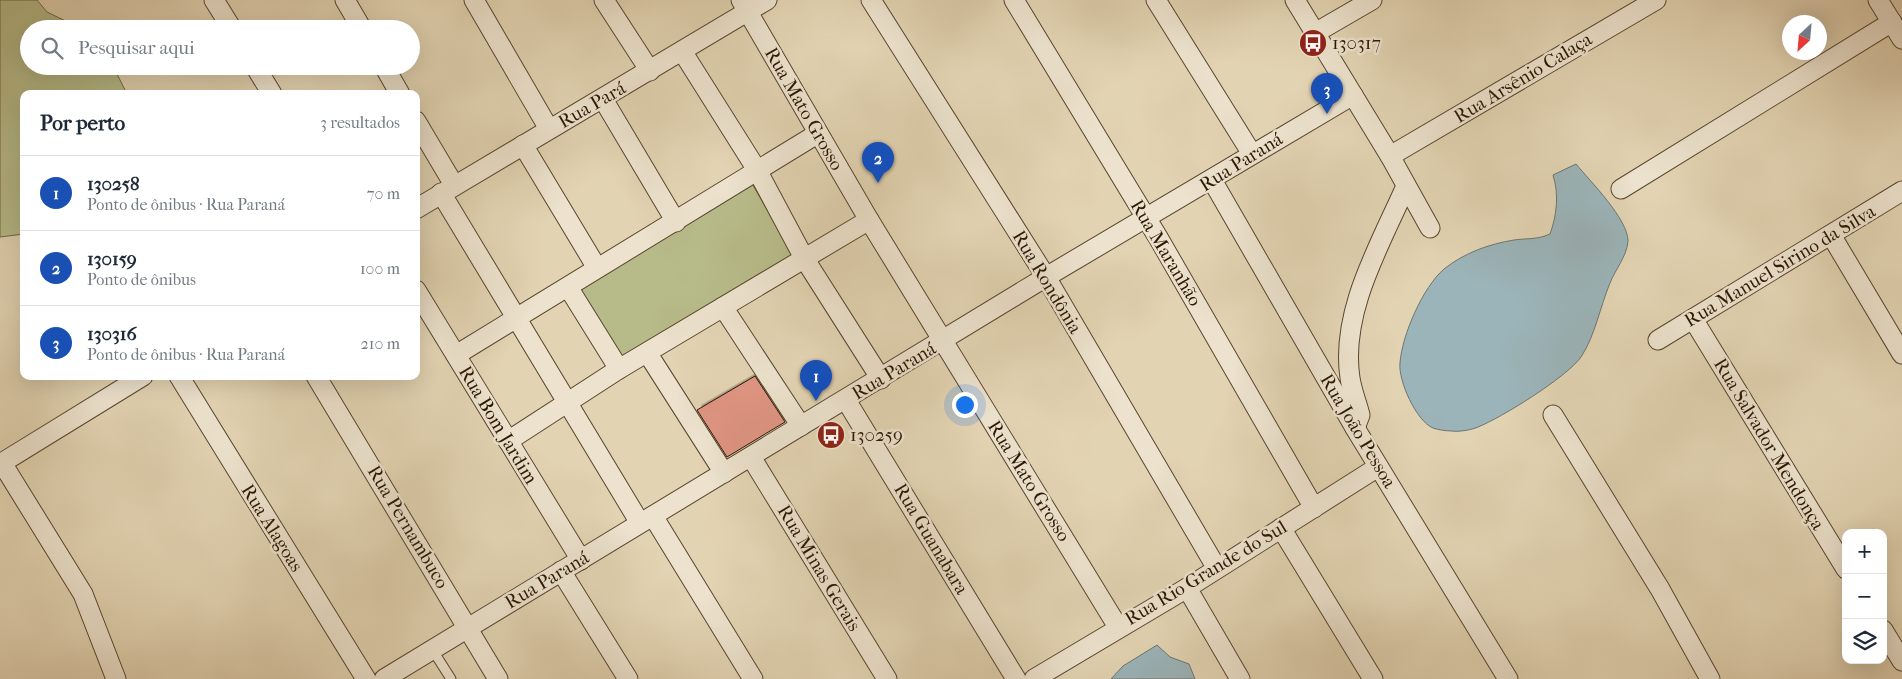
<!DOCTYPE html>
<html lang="pt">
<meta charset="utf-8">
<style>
body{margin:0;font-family:"IM FELL French Canon",serif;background:#f2f2f3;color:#1f2937}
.controls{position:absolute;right:15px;bottom:15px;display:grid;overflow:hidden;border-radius:10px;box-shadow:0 5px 20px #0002}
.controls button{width:45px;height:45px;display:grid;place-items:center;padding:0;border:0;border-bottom:1px solid #e0e1e3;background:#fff;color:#1f2937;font:25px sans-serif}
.compass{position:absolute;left:1782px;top:15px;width:45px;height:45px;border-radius:50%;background:#fff;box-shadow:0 5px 20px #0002;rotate:206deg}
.you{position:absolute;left:964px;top:404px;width:18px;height:18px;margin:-12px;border:4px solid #fff;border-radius:50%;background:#1a73e8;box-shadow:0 0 0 8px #1a73e833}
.badge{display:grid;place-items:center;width:32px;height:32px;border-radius:50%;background:#8f2418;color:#fff;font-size:16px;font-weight:700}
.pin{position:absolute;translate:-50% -41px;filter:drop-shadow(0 1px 2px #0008)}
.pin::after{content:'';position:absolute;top:26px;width:18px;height:15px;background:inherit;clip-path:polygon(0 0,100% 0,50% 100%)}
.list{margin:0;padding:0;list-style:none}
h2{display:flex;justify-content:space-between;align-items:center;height:65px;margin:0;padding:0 20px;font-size:21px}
h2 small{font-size:16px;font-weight:400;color:#747a83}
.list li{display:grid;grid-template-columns:32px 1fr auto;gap:15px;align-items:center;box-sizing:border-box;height:75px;padding:0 20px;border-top:1px solid #e0e1e3}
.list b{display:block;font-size:19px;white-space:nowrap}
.list p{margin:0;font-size:16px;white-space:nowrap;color:#747a83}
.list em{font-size:16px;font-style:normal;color:#747a83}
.icon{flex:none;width:28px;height:28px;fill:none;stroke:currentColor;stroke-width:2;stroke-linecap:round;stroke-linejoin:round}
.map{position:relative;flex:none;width:1902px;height:679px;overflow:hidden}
.search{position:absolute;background:#fff;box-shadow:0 5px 20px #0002;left:20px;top:20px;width:400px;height:55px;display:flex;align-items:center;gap:12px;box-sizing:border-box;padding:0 18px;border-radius:28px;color:#747a83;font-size:19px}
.panel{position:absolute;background:#fff;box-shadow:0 5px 20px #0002;left:20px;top:90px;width:400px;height:290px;border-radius:10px}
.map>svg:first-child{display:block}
.green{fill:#b7bb89;stroke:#716946}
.water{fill:#9bb4b9;stroke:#6e7570}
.building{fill:#df9583;stroke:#2b1703;filter:url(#shadow)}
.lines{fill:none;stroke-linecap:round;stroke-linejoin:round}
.lane-casing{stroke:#59462f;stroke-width:11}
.street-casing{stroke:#59462f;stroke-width:21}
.lane{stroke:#ece2cd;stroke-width:9}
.street{stroke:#ece2cd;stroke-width:19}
.labels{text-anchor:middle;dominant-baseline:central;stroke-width:5;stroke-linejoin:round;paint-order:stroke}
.poi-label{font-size:19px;fill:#2b1703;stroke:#ece2cd;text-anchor:start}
.street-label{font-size:19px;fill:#2b1703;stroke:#ece2cd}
</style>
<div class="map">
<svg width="1902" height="679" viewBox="0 0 1902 679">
<defs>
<filter id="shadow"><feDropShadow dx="4.5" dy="-4.5" stdDeviation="0" flood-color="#0004"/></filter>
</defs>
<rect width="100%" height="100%" fill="#e2d3b2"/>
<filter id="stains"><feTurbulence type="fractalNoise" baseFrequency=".004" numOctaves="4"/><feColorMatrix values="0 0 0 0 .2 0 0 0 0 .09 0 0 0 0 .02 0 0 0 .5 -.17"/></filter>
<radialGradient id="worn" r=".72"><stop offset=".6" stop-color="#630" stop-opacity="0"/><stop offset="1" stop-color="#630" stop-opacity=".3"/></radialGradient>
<g class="green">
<polygon points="0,0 37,0 47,12 82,29 29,29 29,66 113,66 127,94 24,94 24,234 0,237"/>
<polygon points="748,177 795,257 622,362 569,284"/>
</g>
<g class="water">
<path d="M1576 164C1590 181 1628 219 1628 241 1627 256 1615 270 1610 283 1600 307 1595 336 1581 357 1567 377 1501 418 1478 427 1471 430 1459 432 1452 431 1446 431 1439 430 1433 428 1416 421 1398 380 1400 363 1402 335 1423 287 1444 269 1464 253 1489 244 1514 240 1528 238 1536 240 1550 234 1557 215 1559 194 1553 175Z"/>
<polygon points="1157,645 1170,657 1189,664 1195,679 1111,679 1123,666"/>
</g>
<polygon class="building" points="755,376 785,422 727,457 697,410"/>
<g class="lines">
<defs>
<polyline id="lane" points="432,649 451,679"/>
<g id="street">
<polyline points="214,0 232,29"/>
<polyline points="345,0 362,29"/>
<polyline points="474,0 549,129"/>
<polyline points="604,0 650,71"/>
<polyline points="741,0 869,220 1118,627"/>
<polyline points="871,0 1046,277 1216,567"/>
<polyline points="1014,0 1159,239 1314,508"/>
<polyline points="1156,0 1252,154"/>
<polyline points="1295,0 1390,156 1430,228"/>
<polyline points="1878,0 1902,39"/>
<polyline points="1315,33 1372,0"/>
<polyline points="682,51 757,170 804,258 881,379"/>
<polyline points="255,66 272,94"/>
<polyline points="384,66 400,94"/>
<polyline points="603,99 676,222"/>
<polyline points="416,121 454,185"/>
<polyline points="523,145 597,268"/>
<polyline points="1390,156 1656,0"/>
<polyline points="1212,180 1355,428 1508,679"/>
<polyline points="1621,189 1892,22"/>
<polyline points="441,193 640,523"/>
<polyline points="416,209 767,0"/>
<polyline points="1831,235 1902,354"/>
<polyline points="568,287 619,369"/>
<polyline points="416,290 581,560"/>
<polyline points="723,307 801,426"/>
<polyline points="1693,319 1846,569"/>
<polyline points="1658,340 1902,191"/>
<polyline points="648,354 724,473"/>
<polyline points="456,355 817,134"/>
<polyline points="179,376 366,679"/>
<polyline points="316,376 498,679"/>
<polyline points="846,400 1016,679"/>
<polyline points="1553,415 1660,589 1710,679"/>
<path d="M1355 428 1360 415C1357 403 1352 391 1350 378 1340 312 1380 245 1406 186"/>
<polyline points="508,441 619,369 869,220"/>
<polyline points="751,457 887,679"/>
<polyline points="2,463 83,594 116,679"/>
<polyline points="0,464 143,376"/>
<polyline points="653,516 753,679"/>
<polyline points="1281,528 1373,679"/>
<polyline points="561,571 628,679"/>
<polyline points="1187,588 1240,679"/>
<polyline points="1883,630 1902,661"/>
<polyline points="384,679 1046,277 1353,95"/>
<polyline points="1034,679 1187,588 1378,467"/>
</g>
</defs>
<use href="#lane" class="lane-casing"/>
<use href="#street" class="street-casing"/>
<use href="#lane" class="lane"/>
<use href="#street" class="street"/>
</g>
<defs>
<symbol id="bus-disc" viewBox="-11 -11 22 22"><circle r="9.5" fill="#8f2418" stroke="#ece2cd"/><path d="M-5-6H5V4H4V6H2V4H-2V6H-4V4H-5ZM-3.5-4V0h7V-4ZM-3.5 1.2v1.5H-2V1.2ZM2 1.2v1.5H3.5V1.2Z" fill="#fff"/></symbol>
</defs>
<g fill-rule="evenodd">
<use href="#bus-disc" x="1297" y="27" width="32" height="32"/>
<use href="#bus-disc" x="815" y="419" width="32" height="32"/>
</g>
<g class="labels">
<g class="poi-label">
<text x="1332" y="43">130317</text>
<text x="850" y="435">130259</text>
</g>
<g class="street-label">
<text transform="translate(1523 78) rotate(-31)">Rua Arsênio Calaça</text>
<text transform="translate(592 105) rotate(-30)">Rua Pará</text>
<text transform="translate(804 109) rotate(60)">Rua Mato Grosso</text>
<text transform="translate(1241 162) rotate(-32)">Rua Paraná</text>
<text transform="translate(1166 253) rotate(59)">Rua Maranhão</text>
<text transform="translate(1780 266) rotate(-31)">Rua Manuel Sirino da Silva</text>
<text transform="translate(1047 282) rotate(59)">Rua Rondônia</text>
<text transform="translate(894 371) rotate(-31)">Rua Paraná</text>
<text transform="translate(498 425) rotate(59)">Rua Bom Jardim</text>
<text transform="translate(1358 431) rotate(59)">Rua João Pessoa</text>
<text transform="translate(1769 444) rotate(59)">Rua Salvador Mendonça</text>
<text transform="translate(1029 481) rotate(58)">Rua Mato Grosso</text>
<text transform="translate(408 527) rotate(59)">Rua Pernambuco</text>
<text transform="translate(272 528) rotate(58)">Rua Alagoas</text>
<text transform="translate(931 539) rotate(59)">Rua Guanabara</text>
<text transform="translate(819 568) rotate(59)">Rua Minas Gerais</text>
<text transform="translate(1206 573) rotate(-31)">Rua Rio Grande do Sul</text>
<text transform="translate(547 580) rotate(-31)">Rua Paraná</text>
</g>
</g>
<rect width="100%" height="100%" filter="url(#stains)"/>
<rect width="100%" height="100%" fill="url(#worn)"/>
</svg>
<div class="controls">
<button>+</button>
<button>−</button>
<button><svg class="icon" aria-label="layers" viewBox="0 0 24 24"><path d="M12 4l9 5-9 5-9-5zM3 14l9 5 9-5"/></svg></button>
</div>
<svg class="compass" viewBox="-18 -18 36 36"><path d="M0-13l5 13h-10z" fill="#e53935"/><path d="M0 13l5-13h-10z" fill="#747a83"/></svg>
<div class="you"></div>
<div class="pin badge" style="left:816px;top:401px;background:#1a4fb4">1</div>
<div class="pin badge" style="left:878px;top:183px;background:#1a4fb4">2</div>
<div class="pin badge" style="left:1327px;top:114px;background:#1a4fb4">3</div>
<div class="search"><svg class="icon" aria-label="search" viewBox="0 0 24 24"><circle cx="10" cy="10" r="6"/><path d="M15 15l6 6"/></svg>Pesquisar aqui</div>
<section class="panel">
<h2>Por perto<small>3 resultados</small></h2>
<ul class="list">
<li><span class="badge" style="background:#1a4fb4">1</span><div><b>130258</b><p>Ponto de ônibus · Rua Paraná</p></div><em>70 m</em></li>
<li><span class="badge" style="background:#1a4fb4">2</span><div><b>130159</b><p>Ponto de ônibus</p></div><em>100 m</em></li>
<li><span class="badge" style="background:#1a4fb4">3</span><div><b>130316</b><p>Ponto de ônibus · Rua Paraná</p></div><em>210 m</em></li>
</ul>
</section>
</div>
